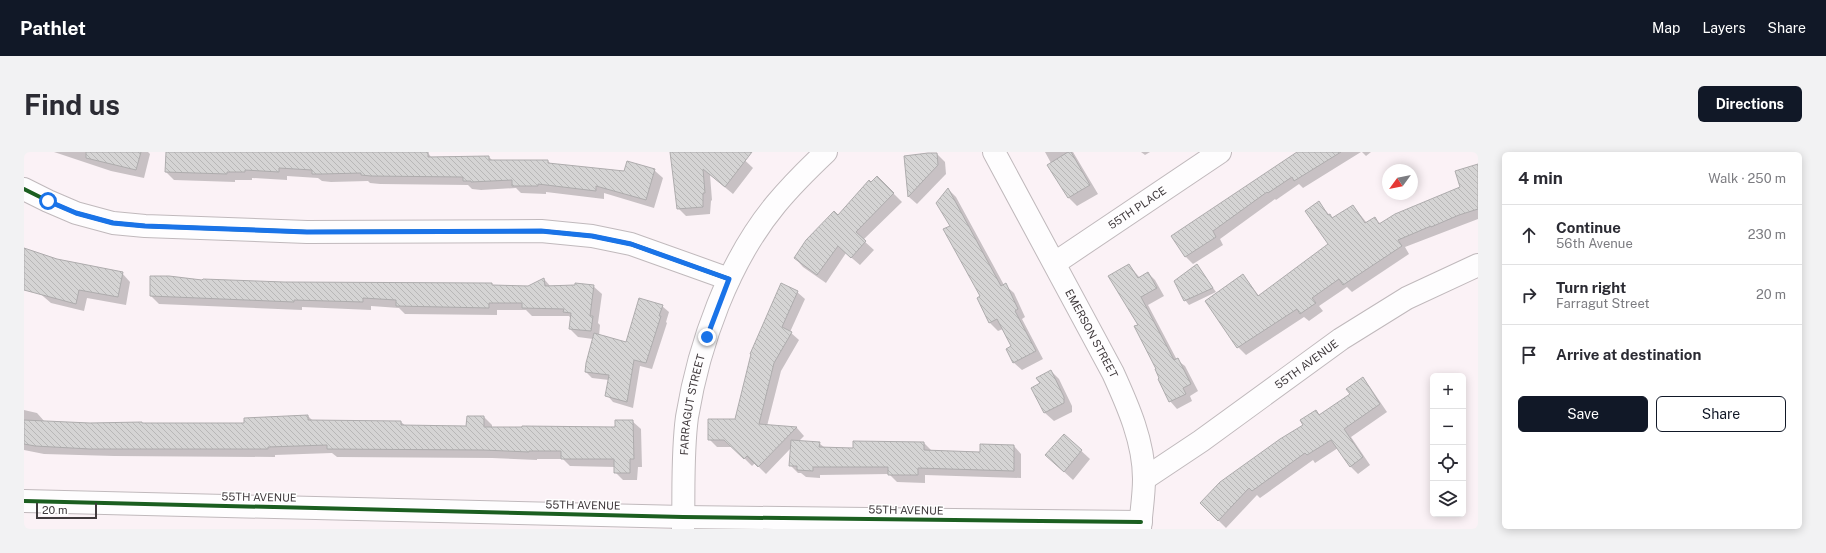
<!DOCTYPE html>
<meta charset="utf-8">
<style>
body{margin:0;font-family:"Public Sans",sans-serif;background:#f2f2f3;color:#2b2b33}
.controls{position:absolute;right:12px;bottom:12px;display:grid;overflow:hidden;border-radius:6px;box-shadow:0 2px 10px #0003}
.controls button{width:36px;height:36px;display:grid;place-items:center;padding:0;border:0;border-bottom:1px solid #e1e1e2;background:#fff;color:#2b2b33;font:20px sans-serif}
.compass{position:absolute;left:1358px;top:12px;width:36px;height:36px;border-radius:50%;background:#fff;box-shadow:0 2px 10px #0003;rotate:237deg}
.scale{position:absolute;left:12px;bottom:10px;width:61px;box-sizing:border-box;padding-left:4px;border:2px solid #403a3d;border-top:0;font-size:11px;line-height:14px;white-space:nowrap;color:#403a3d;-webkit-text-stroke:3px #fff;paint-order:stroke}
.stop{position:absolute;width:12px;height:12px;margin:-9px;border:3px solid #1a73e8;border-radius:50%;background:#fff}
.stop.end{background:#1a73e8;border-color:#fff;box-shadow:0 1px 4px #0008}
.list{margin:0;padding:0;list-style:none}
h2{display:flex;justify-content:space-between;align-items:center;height:52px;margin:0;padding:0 16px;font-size:17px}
h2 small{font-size:13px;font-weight:400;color:#7c7c81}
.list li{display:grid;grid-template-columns:26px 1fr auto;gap:12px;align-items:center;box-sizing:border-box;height:60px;padding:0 16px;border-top:1px solid #e1e1e2}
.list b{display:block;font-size:15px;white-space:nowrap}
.list p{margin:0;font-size:13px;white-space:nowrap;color:#7c7c81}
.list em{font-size:13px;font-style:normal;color:#7c7c81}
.actions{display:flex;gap:8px;padding:12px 16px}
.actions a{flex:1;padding:9px 0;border:1px solid #111827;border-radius:6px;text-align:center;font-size:14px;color:#111827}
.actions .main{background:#111827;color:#fff}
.icon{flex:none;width:22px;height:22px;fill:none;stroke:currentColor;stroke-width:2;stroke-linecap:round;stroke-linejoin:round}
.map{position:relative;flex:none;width:1454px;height:377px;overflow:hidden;border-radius:6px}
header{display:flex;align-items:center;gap:24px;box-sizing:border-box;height:56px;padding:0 20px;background:#111827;color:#fff}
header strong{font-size:19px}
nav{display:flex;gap:22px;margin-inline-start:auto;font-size:14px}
.intro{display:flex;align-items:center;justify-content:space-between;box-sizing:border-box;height:96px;padding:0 24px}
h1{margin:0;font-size:28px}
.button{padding:10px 18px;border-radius:6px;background:#111827;color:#fff;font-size:14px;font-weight:700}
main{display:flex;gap:24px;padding:0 24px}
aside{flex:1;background:#fff;border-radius:6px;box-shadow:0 2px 10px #0003}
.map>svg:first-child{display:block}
.shadow{fill:#0003}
.building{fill:url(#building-back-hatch);stroke:#aeacad}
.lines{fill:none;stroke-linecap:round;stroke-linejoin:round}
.minor-casing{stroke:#c0b9bc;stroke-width:24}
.minor{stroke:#fefdfe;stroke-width:22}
.cycleway-casing{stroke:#fff;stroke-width:6}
.cycleway{stroke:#1b5e20;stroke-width:4}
.route{stroke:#1a73e8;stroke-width:5}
.labels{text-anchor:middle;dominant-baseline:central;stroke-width:3;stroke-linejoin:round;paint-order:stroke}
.street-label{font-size:11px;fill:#403a3d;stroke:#fff}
</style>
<header>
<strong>Pathlet</strong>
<nav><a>Map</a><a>Layers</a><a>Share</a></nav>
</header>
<div class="intro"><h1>Find us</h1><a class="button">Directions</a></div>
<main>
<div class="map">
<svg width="1454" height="377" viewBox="0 0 1454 377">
<defs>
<pattern id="building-back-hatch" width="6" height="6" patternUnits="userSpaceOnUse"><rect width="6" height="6" fill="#d5d4d4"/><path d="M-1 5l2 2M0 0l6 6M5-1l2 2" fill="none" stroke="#b8b7b7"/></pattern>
</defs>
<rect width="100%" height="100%" fill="#fbf2f6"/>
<g class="shadow">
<polygon points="30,0 124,0 126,2 120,26 87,19"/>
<polygon points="143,0 404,1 408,6 465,5 469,9 524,9 527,12 601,20 630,18 639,26 630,56 580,41 580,47 522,40 522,42 497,41 492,36 457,38 448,37 444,33 356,32 346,31 344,29 307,30 298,29 294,26 263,24 263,28 228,26 228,28 211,28 211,30 150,28 142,20"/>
<polygon points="647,0 712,0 729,16 709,42 686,23 688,48 687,49 686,62 662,64 654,56"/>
<polygon points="1021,0 1049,0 1074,42 1053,54 1045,46 1024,13 1027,11"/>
<polygon points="1117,0 1126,0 1121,3"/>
<polygon points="1275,0 1337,0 1279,36 1275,32 1252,48 1251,47 1196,87 1199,93 1169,112 1162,105 1148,84"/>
<polygon points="1338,0 1347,0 1342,4"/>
<polygon points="913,2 921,10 922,22 893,52 885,45 881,5"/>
<polygon points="1454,13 1454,67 1381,95 1385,102 1328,140 1323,135 1295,154 1299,159 1285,169 1280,165 1222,203 1214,195 1182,149 1219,123 1235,144 1306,92 1295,51 1309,67 1329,54 1343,71 1350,66 1357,72 1437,35"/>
<polygon points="853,25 878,50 839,88 850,98 836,113 822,101 802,131 779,115 771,106"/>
<polygon points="924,37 932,45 980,133 981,133 990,141 1001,165 998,167 1019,207 998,218 989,210 988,195 979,177 974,179 966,171 957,144 927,74"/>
<polygon points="0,97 33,108 98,121 106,130 102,153 63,146 60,159 27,151 0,128"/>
<polygon points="1105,113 1116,126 1124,121 1131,128 1140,144 1124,153 1153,208 1161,214 1174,239 1166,244 1168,249 1153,257 1146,249 1115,173"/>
<polygon points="1173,113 1192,140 1165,153 1161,148 1151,129"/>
<polygon points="520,127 527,135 569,134 578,142 574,171 576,173 575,184 602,192 638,154 645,160 642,170 643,171 628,217 616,214 609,256 589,250 583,243 585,228 568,226 562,220 569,187 554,185 546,177 547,167 545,164 508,164 502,158 473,158 473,163 381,162 375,156 347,154 347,158 278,155 278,158 135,152 127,144 179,129 260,131 468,132 470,134 504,135"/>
<polygon points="773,140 781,147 766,180 775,188 757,219 743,274 773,276 780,284 774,290 795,291 801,296 830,297 830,290 900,291 908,299 957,301 990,294 997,302 997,326 901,323 901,331 873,330 865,322 796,323 796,326 782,325 777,321 774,321 766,313 767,296 742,322 731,311 728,314 709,295 693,295 685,287 712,268"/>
<polygon points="1027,219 1035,227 1048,254 1048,260 1030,269 1021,261 1009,236 1017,232"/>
<polygon points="1338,227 1346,235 1363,260 1327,285 1346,313 1334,322 1326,314 1314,296 1291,311 1289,308 1236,346 1233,343 1202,376 1177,351 1280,273 1292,259 1296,263 1327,242"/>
<polygon points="0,258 13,261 21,270 66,272 118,271 119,272 221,272 284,264 289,269 377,270 382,274 443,275 460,265 468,273 468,276 592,276 608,269 617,277 618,315 614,315 613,328 599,328 591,320 591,315 546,314 539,307 513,307 513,308 468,306 313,305 308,301 251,303 251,305 90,304 20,302 0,298"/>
<polygon points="1040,283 1066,307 1049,328 1022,303"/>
</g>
<g class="building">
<polygon points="62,0 117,0 112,18 62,6"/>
<polygon points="142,0 404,0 404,5 465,4 465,8 524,8 524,11 600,19 603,9 631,17 622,48 572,34 572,39 514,32 514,34 488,34 488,28 447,30 447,29 439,29 439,25 347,24 337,23 337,21 298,22 288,22 288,18 255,16 255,20 221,18 221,20 203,20 203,22 141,20"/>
<polygon points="646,0 728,0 701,35 679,17 681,41 679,41 679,55 653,57"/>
<polygon points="1044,0 1047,0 1066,33 1044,46 1023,13"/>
<polygon points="1273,0 1317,0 1270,29 1268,25 1244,41 1243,40 1189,79 1192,85 1161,105 1147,84"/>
<polygon points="904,1 913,1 914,13 884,45 880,4"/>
<polygon points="1454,12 1454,57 1435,63 1407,75 1407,74 1374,88 1378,94 1319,133 1315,127 1288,146 1292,151 1276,162 1273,157 1213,196 1181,149 1219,122 1234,144 1304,92 1281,59 1295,49 1304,63 1306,62 1308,66 1329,53 1341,71 1351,65 1355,72 1371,62 1436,35 1431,19"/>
<polygon points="853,24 870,41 832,80 842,89 827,106 814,94 793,123 770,106 782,88 810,59 814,63 845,28 847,30"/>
<polygon points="924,36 977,134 982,131 994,157 991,159 1012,199 989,211 982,197 987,194 973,167 965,171 953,146 956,144 919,77 926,74 912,51"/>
<polygon points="0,96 33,107 99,120 94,145 55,138 52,152 0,138"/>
<polygon points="1105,112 1114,126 1124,120 1133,136 1117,145 1150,208 1154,206 1167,232 1159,236 1162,242 1145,250 1134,227 1135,226 1131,217 1132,217 1110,174 1114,173 1084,124"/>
<polygon points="1173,112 1189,136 1160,149 1150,129"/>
<polygon points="126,124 145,124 178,128 179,127 260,130 468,131 468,133 504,134 520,126 521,134 551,133 551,131 570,133 566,164 569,164 567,179 545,177 547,161 539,160 540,157 498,156 498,151 465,151 465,156 372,154 372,148 339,146 339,150 270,148 270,150 126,144"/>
<polygon points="757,131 774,139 758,175 768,180 750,211 735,272 773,275 734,315 723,304 720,307 700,288 684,288 684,267 711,267 727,202 726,202"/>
<polygon points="615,146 639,153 635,164 637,164 622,211 610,208 603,250 581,244 585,223 561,220 562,211 570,181 602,190"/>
<polygon points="1027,218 1040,245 1040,251 1020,261 1007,236 1016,231 1012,226"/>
<polygon points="1339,225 1356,252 1320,277 1339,305 1326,315 1307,288 1283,303 1281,301 1228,339 1225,336 1194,369 1176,351 1196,330 1256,287 1279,273 1276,268 1292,258 1295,263 1326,242 1322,237"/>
<polygon points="284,263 284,268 377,269 377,273 442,274 443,264 460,264 460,275 498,275 498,274 591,275 591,268 609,268 610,307 606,307 606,321 590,321 590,307 537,307 537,299 505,299 505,300 459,298 303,297 303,293 244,295 244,297 66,297 11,294 0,292 0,268 66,271 118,270 118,271 220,271 220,266"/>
<polygon points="1040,282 1058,298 1040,320 1021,303"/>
<polygon points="767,288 796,290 795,295 829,296 829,289 900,290 900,298 956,300 956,292 990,293 990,319 894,316 894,323 864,323 864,315 789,315 789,319 773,318 773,314 765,314"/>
</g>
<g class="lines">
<defs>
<g id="minor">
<path id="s1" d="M970 0 1089 221C1104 254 1120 290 1120 327 1120 344 1117 361 1116 377"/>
<polyline points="0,37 24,49 52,61 89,71 121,74 283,80 517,79 568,84 607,92 705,127"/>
<path id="s2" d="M1031 111 1196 0"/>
<path id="s3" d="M1120 327 1177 289 1317 187 1383 146 1454 113"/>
<polyline points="0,349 659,365 1117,370"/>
<path id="s4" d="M659 377C660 340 658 302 663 265 675 192 704 110 752 52 767 34 784 17 802 0"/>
</g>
</defs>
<use href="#minor" class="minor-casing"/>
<use href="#minor" class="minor"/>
<defs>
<g id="cycleway">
<polyline points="0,37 24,49 52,61 89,71 121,74 283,80 517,79 568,84 607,92 705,127"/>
<polyline points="0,349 659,365 1117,370"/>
</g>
</defs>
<use href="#cycleway" class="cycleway-casing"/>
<use href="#cycleway" class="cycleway"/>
</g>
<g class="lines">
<polyline class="route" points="24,49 52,61 89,71 121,74 283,80 517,79 568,84 607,92 705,127 683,185"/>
</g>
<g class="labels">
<g class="street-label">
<text stroke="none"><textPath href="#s2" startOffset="99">55TH PLACE</textPath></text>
<text stroke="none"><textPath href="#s1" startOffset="206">EMERSON STREET</textPath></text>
<text stroke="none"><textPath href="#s3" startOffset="199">55TH AVENUE</textPath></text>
<text stroke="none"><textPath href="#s4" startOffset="125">FARRAGUT STREET</textPath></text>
<text transform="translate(235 345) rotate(1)">55TH AVENUE</text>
<text transform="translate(559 353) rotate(1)">55TH AVENUE</text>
<text transform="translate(882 358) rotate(1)">55TH AVENUE</text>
</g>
</g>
</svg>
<div class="controls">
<button>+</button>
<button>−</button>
<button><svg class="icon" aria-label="locate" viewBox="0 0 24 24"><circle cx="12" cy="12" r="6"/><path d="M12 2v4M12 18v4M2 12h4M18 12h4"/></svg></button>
<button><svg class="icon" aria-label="layers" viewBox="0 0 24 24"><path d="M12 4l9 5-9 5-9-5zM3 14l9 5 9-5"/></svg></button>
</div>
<svg class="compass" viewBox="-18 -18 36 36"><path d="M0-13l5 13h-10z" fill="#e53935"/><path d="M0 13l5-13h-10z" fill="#7c7c81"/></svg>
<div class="scale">20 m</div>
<div class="stop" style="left:24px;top:49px"></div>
<div class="stop end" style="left:683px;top:185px"></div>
</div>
<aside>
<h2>4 min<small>Walk · 250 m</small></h2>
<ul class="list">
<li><svg class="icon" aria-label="ahead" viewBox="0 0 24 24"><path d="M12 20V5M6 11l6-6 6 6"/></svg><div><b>Continue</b><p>56th Avenue</p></div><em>230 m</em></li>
<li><svg class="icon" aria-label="right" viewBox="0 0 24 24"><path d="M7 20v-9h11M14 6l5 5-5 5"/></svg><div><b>Turn right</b><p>Farragut Street</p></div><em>20 m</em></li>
<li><svg class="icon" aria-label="arrive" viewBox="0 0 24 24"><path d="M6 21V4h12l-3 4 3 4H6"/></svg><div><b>Arrive at destination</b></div></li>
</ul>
<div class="actions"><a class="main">Save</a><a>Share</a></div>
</aside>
</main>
